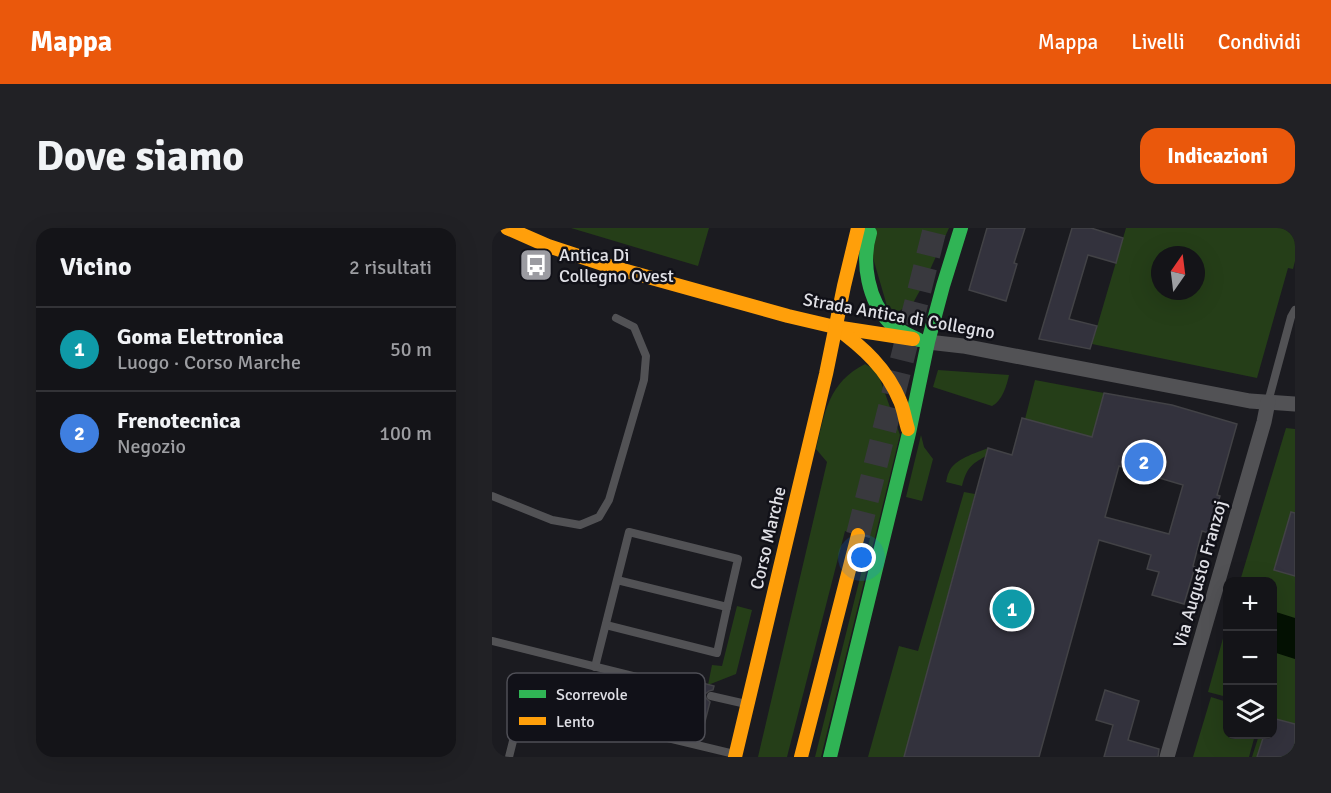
<!DOCTYPE html>
<html lang="it">
<meta charset="utf-8">
<style>
body{margin:0;font-family:Signika,sans-serif;background:#212125;color:#f1f3f6}
.controls{position:absolute;right:18px;bottom:18px;display:grid;overflow:hidden;border-radius:12px;box-shadow:0 6px 24px #0002}
.controls button{width:54px;height:54px;display:grid;place-items:center;padding:0;border:0;border-bottom:2px solid #333337;background:#141418;color:#f1f3f6;font:30px sans-serif}
.compass{position:absolute;left:659px;top:18px;width:54px;height:54px;border-radius:50%;background:#141418;box-shadow:0 6px 24px #0002;rotate:14deg}
.you{position:absolute;left:370px;top:330px;width:21px;height:21px;margin:-15px;border:4px solid #fff;border-radius:50%;background:#1a73e8;box-shadow:0 0 0 9px #1a73e833}
.badge{display:grid;place-items:center;width:39px;height:39px;border-radius:50%;background:#ea580c;color:#fff;font-size:20px;font-weight:700}
.pin{position:absolute;translate:-50% -50%;border:3px solid #fff;box-shadow:0 2px 6px #0006}
.list{margin:0;padding:0;list-style:none}
h2{display:flex;justify-content:space-between;align-items:center;height:78px;margin:0;padding:0 24px;font-size:26px}
h2 small{font-size:20px;font-weight:400;color:#9d9ea2}
.list li{display:grid;grid-template-columns:39px 1fr auto;gap:18px;align-items:center;box-sizing:border-box;height:84px;padding:0 24px;border-top:2px solid #333337}
.list b{display:block;font-size:22px;white-space:nowrap}
.list p{margin:0;font-size:20px;white-space:nowrap;color:#9d9ea2}
.list em{font-size:20px;font-style:normal;color:#9d9ea2}
.icon{flex:none;width:33px;height:33px;fill:none;stroke:currentColor;stroke-width:2;stroke-linecap:round;stroke-linejoin:round}
.map{position:relative;flex:none;width:803px;height:529px;overflow:hidden;border-radius:18px}
header{display:flex;align-items:center;gap:36px;box-sizing:border-box;height:84px;padding:0 30px;background:#ea580c;color:#fff}
header strong{font-size:28px}
nav{display:flex;gap:33px;margin-inline-start:auto;font-size:21px}
.intro{display:flex;align-items:center;justify-content:space-between;box-sizing:border-box;height:144px;padding:0 36px}
h1{margin:0;font-size:42px}
.button{padding:15px 27px;border-radius:18px;background:#ea580c;color:#fff;font-size:21px;font-weight:700}
main{display:flex;gap:36px;padding:0 36px}
aside{flex:1;background:#141418;border-radius:18px;box-shadow:0 6px 24px #0002}
.map>svg:first-child{display:block}
.green{fill:#253e18;fill-rule:evenodd}
.water{fill:#041103}
.building{fill:#33323d;stroke:#424246;stroke-width:1.5;fill-rule:evenodd}
.lines{fill:none;stroke-linecap:round;stroke-linejoin:round}
.primary-tunnel{stroke:#39393e;stroke-width:24;stroke-dasharray:24 12;stroke-linecap:butt}
.lane{stroke:#525255;stroke-width:8}
.street{stroke:#525255;stroke-width:15}
.fast{stroke:#30b455;stroke-width:14}
.slow{stroke:#ff9f0a;stroke-width:14}
.labels{text-anchor:middle;dominant-baseline:central;stroke-width:5;stroke-linejoin:round;paint-order:stroke}
.poi-label{font-size:18px;fill:#e0e0e6;stroke:#111118;text-anchor:start}
.street-label{font-size:18px;fill:#e0e0e6;stroke:#111118}
.key{fill:#111118;stroke:#4f4f56;stroke-width:1.5}
.key-label{font-size:16px;fill:#e0e0e6}
</style>
<header>
<strong>Mappa</strong>
<nav><a>Mappa</a><a>Livelli</a><a>Condividi</a></nav>
</header>
<div class="intro"><h1>Dove siamo</h1><a class="button">Indicazioni</a></div>
<main>
<aside>
<h2>Vicino<small>2 risultati</small></h2>
<ul class="list">
<li><span class="badge" style="background:#0f9aa8">1</span><div><b>Goma Elettronica</b><p>Luogo · Corso Marche</p></div><em>50 m</em></li>
<li><span class="badge" style="background:#3f7fe0">2</span><div><b>Frenotecnica</b><p>Negozio</p></div><em>100 m</em></li>
</ul>
</aside>
<div class="map">
<svg width="803" height="529" viewBox="0 0 803 529">
<rect width="100%" height="100%" fill="#1b1b20"/>
<g class="green">
<polygon points="79,0 217,0 206,38"/>
<polygon points="383,0 457,0 431,57 421,75 407,83 400,81 395,78 379,23"/>
<path d="M634 0H803V33L801 41 796 40 765 150 600 116ZM668 27H704V63H668Z"/>
<path d="M373 136 385 143 408 207 329 529H323L378 310 353 303 295 529H266L335 234 324 221C333 184 336 155 373 136Z"/>
<path d="M446 142 517 147C515 157 510 173 500 178L441 159Z"/>
<polygon points="543,152 612,165 607,183 628,189 634,169 646,171 633,218 533,191"/>
<polygon points="794,200 803,201 803,529 760,529 767,507 780,506 780,353 748,353"/>
<polygon points="429,207 432,219 441,231 430,273 414,269"/>
<path d="M496 220 494 228C478 237 475 240 470 258L454 254C455 251 455 247 457 244 462 231 484 225 496 220Z"/>
<polygon points="472,264 483,266 412,529 376,529 407,418 426,423"/>
<polygon points="245,378 260,382 244,446 216,457 220,437 230,438"/>
<polygon points="735,396 736,469 735,469 716,464"/>
<polygon points="719,469 735,474 736,506 763,507 757,529 701,529"/>
</g>
<polygon class="water" points="784,384 803,390 803,431 781,424 781,395"/>
<g class="building">
<polygon points="495,0 533,0 522,35 525,36 514,73 477,62"/>
<polygon points="580,0 599,0 631,10 624,35 596,27 577,91 605,98 598,121 547,111"/>
<path d="M612 165 680 177 745 196 725 267 728 268 717 305 710 303 701 338 703 339 692 376 660 367 667 344 655 341 659 327 607 312 547 529H412L496 220 520 227 530 190 600 209ZM627 238 691 257 677 306 613 289Z"/>
<polygon points="799,284 803,285 803,348 782,342"/>
<polygon points="199,452 222,458 221,462 217,463 213,466 214,470 218,474 211,501 189,496 196,468 201,467 203,463 202,458 198,456"/>
<polygon points="613,462 647,473 636,512 667,521 666,529 612,529 621,497 604,492"/>
<polygon points="780,490 803,496 803,529 765,529 772,507 780,507"/>
</g>
<g class="lines">
<polyline class="primary-tunnel" points="366,307 443,0"/>
<g class="lane">
<polyline points="776,174 799,89 803,82"/>
<polyline points="0,268 60,292 88,297 107,289 117,272 152,152 154,128 142,99 124,90"/>
<polyline points="114,397 225,425 235,379"/>
<polyline points="0,413 197,462"/>
<polyline points="103,439 137,304 246,331 235,379 125,352"/>
<polyline points="219,468 254,476"/>
<polyline points="17,529 25,497 40,483 55,481 242,526"/>
</g>
<g class="street">
<polyline points="436,114 471,118 758,173 803,176"/>
<polyline points="675,529 772,194 776,174"/>
</g>
<g class="fast">
<path d="M378 5C369 34 376 73 398 95 406 103 417 107 427 112"/>
<polyline points="338,529 417,205 436,114 451,58 469,0"/>
</g>
<g class="slow">
<polyline points="15,0 56,18 120,39 296,88 343,99 421,111"/>
<path d="M343 99C371 119 395 141 408 173 412 182 413 192 416 201"/>
<polyline points="243,529 334,146 352,58 366,0"/>
<polyline points="309,529 366,307"/>
</g>
</g>
<defs>
<symbol id="bus-square" viewBox="-11 -11 22 22"><rect x="-9" y="-9" width="18" height="18" rx="4" fill="#9b9ba1" stroke="#111118"/><path d="M-5-6H5V4H4V6H2V4H-2V6H-4V4H-5ZM-3.5-4V0h7V-4ZM-3.5 1.2v1.5H-2V1.2ZM2 1.2v1.5H3.5V1.2Z" fill="#fff"/></symbol>
</defs>
<g fill-rule="evenodd">
<use href="#bus-square" x="25" y="18" width="38" height="38"/>
</g>
<g class="labels">
<g class="poi-label">
<text x="67" y="27">Antica Di<tspan x="67" dy="21">Collegno Ovest</tspan></text>
</g>
<g class="street-label">
<text transform="translate(407 88) rotate(10)">Strada Antica di Collegno</text>
<text transform="translate(276 310) rotate(-77)">Corso Marche</text>
<text transform="translate(708 346) rotate(-74)">Via Augusto Franzoj</text>
</g>
</g>
<rect x="15" y="445" width="198" height="69" rx="9" class="key"/>
<rect x="27" y="462" width="27" height="8" fill="#30b455"/>
<rect x="27" y="489" width="27" height="8" fill="#ff9f0a"/>
<g class="key-label">
<text x="64" y="472">Scorrevole</text>
<text x="64" y="499">Lento</text>
</g>
</svg>
<div class="controls">
<button>+</button>
<button>−</button>
<button><svg class="icon" aria-label="layers" viewBox="0 0 24 24"><path d="M12 4l9 5-9 5-9-5zM3 14l9 5 9-5"/></svg></button>
</div>
<svg class="compass" viewBox="-18 -18 36 36"><path d="M0-13l5 13h-10z" fill="#e53935"/><path d="M0 13l5-13h-10z" fill="#9d9ea2"/></svg>
<div class="you"></div>
<div class="pin badge" style="left:520px;top:381px;background:#0f9aa8">1</div>
<div class="pin badge" style="left:652px;top:234px;background:#3f7fe0">2</div>
</div>
</main>
